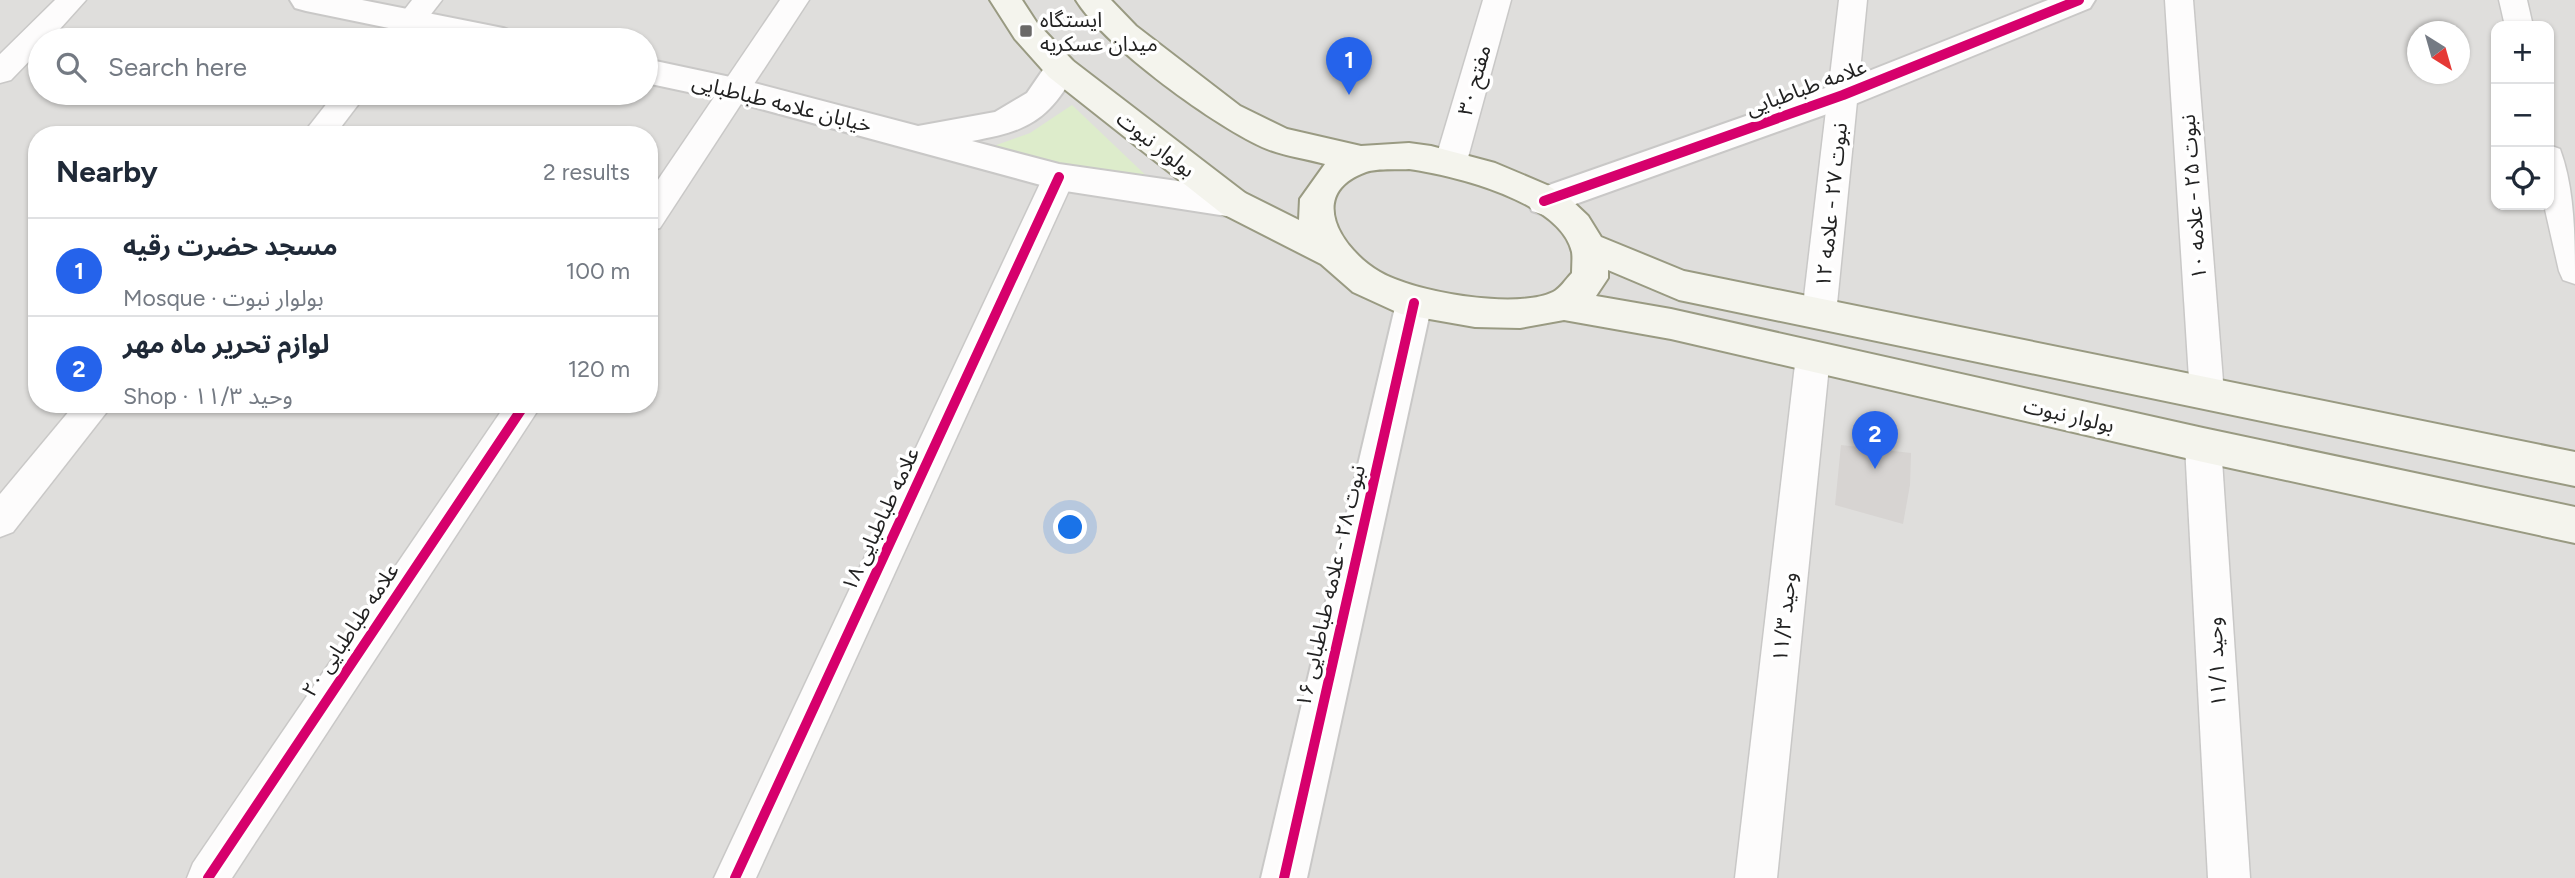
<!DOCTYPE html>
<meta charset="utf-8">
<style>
body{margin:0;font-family:Figtree,"Noto Sans Arabic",sans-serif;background:#f2f2f3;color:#1f2937}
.controls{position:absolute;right:21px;top:21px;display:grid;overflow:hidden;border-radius:14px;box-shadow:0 2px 5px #0004}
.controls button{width:63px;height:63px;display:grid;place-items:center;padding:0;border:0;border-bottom:2px solid #e0e1e3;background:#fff;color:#1f2937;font:35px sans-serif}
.compass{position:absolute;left:2407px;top:21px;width:63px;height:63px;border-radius:50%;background:#fff;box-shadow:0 2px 5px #0004;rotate:143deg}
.you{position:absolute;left:1071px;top:528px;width:24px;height:24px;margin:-18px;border:5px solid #fff;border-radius:50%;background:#1a73e8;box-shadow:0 0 0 10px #1a73e833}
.badge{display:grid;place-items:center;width:46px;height:46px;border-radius:50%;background:#2563eb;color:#fff;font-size:23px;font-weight:700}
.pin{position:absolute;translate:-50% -58px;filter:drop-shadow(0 2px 4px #0008)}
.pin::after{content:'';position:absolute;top:37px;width:24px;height:21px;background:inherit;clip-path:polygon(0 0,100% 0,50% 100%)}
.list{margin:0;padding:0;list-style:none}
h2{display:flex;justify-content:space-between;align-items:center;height:91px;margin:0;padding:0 28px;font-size:30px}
h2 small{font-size:23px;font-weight:400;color:#747a83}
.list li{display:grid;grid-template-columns:46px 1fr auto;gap:21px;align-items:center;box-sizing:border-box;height:98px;padding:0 28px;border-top:2px solid #e0e1e3}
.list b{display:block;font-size:26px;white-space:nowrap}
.list p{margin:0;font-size:23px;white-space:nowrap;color:#747a83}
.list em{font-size:23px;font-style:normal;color:#747a83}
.icon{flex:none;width:38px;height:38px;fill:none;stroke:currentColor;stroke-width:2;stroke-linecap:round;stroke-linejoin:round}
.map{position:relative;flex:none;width:2575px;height:878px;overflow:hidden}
.search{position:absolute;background:#fff;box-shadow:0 2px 5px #0004;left:28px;top:28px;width:630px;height:77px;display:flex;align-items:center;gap:18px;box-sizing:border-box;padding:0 24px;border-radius:38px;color:#747a83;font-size:26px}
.panel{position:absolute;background:#fff;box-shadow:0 2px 5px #0004;left:28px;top:126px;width:630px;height:287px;border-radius:28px}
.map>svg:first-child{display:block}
.residential{fill:#dfdedc;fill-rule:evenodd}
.grass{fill:#ddeccb}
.building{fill:#d7d4d2}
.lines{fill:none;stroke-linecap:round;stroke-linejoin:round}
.minor-casing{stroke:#c9c8c7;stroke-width:3}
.tertiary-casing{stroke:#c9c8c7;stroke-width:4}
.secondary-casing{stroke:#999a82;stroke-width:4}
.minor{fill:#fdfcfc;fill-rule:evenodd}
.tertiary{fill:#fdfcfc;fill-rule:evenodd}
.secondary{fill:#f4f4ed;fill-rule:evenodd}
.cycleway-casing{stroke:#fff;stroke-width:15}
.cycleway{stroke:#d6006c;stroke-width:10}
.poi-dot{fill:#6a6968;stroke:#fff;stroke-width:2.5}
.labels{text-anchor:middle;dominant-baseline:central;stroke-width:7;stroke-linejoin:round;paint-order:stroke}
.poi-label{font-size:21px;fill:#222;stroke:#fff;text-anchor:start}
.street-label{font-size:21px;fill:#222;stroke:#fff}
</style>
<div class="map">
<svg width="2575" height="878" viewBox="0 0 2575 878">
<rect width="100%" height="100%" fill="#f0eeeb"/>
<path class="residential" d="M0 0H2575V878H0ZM2496 26H2549V205H2496ZM2418 32H2460V74H2418ZM40 40H646V93H40ZM37 135H649V404H37Z"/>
<polygon class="grass" points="1072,105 1157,186 980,151 1030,133"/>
<polygon class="building" points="1841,445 1911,453 1910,485 1903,524 1835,505"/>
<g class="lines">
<defs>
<g id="minor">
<polygon points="55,0 86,0 50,40 40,40 40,50 11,80 0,83 0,54"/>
<polygon points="412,0 442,0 411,40 381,40"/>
<polygon points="780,0 809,0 660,228 649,231 649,193"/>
<polygon points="1483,0 1511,0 1467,161 1462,169 1451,173 1440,169 1435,161"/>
<polygon points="1839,0 1867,0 1836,314 1831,324 1819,328 1807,324 1802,314"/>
<polygon points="2165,0 2193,0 2224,394 2219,404 2207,409 2195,404 2190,394"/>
<polygon points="2499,0 2527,0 2533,26 2505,26"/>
<polygon points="335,93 367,93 335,135 302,135"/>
<path d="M2549 145 2560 149C2575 189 2575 240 2575 284L2563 280 2559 271 2544 205H2549Z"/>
<polygon points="1059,165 1070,168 1075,177 756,878 714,878 1043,177 1048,168"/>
<polygon points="1813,342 1825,346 1830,356 1777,878 1735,878 1796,356 1801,346"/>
<polygon points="75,404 113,404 13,532 0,537 0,494"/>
<polygon points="506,404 542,404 232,878 187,878 193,863"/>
<polygon points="2203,430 2215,434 2221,445 2250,878 2208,878 2185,445 2191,434"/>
</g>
<g id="tertiary">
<polygon points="290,0 362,0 503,28 514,32 519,40 447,40 306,11 295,8"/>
<polygon points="2048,0 2095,0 2090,8 1855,104 1556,211 1544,215 1532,211 1527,201 1532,191 1831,86"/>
<path d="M1061 57 1073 61 1077 69C1049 120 1029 131 972 141L1059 164 1233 189 1245 193 1250 203 1245 213 1233 217 1059 190 735 102 646 83V59L735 78 918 126 995 112 1027 93 1049 61Z"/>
<polygon points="1414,288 1427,292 1432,303 1307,878 1261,878 1396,303 1401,292"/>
</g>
<path id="secondary" d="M990 0H1022L1037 23 1073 61 1245 193 1299 220 1300 199 1325 164C1306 159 1285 156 1267 149 1218 129 1103 45 1076 0H1111L1136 26 1240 106 1287 129 1361 146 1409 143 1431 146 1495 163 1547 185 1570 199 1588 216 1601 237 1684 271 2575 452V486L1679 300 1608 270V278L1596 296 1671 309 2203 428 2575 507V543L2203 462 1671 339 1564 320 1520 328 1475 327 1401 314 1353 292 1321 264 1221 213 1049 77 1015 39ZM1409 169C1452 175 1560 201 1572 252 1573 258 1572 266 1572 273 1566 279 1560 289 1553 292 1516 310 1414 292 1380 272 1342 250 1305 194 1366 172 1378 168 1396 170 1409 169Z"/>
</defs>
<use href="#minor" class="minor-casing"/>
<use href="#tertiary" class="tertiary-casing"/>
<use href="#secondary" class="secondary-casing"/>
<use href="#minor" class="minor"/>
<use href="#tertiary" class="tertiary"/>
<use href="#secondary" class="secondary"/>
<defs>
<g id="cycleway">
<polyline points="1544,201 1843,95 2079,0"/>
<polyline points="208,878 525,404"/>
<polyline points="735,878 1059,177"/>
<polyline points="1284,878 1414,303"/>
</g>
</defs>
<use href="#cycleway" class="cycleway-casing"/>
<use href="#cycleway" class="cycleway"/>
</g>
<rect class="poi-dot" x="1019" y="24" width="14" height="14" rx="3.5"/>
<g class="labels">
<g class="poi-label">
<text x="1040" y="19">ایستگاه<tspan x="1040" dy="24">میدان عسکریه</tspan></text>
</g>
<g class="street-label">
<text transform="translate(1474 80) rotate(-74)">مفتح ۳۰</text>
<text transform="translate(1806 87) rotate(-20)">علامه طباطبایی</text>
<text transform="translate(782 103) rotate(14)">خیابان علامه طباطبایی</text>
<text transform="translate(1156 144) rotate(38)">بولوار نبوت</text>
<text transform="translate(2193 197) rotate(-94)">نبوت ۲۵ - علامه ۱۰</text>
<text transform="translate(1831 205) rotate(-84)">نبوت ۲۷ - علامه ۱۲</text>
<text transform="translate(2069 415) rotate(13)">بولوار نبوت</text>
<text transform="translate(880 519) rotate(-65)">علامه طباطبایی ۱۸</text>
<text transform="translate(1330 586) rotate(-77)">نبوت ۲۸ - علامه طباطبایی ۱۶</text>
<text transform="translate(1784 617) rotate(-84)">وحید ۱۱/۳</text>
<text transform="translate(350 630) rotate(-56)">علامه طباطبایی ۲۰</text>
<text transform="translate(2216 662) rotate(-93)">وحید ۱۱/۱</text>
</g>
</g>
</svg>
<div class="controls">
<button>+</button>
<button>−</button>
<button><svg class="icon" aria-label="locate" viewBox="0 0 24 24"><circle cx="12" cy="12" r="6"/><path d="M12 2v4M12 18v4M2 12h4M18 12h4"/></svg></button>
</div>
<svg class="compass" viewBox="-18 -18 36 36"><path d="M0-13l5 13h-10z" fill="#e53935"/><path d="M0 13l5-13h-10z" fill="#747a83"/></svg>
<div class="you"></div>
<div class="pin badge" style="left:1349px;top:95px">1</div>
<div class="pin badge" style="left:1875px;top:469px">2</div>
<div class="search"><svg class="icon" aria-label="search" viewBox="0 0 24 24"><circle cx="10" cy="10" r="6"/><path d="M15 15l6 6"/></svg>Search here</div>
<section class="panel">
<h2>Nearby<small>2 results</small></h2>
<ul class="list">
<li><span class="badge">1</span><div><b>مسجد حضرت رقیه</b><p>Mosque · بولوار نبوت</p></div><em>100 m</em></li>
<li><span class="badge">2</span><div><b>لوازم تحریر ماه مهر</b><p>Shop · وحید ۱۱/۳</p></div><em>120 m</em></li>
</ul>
</section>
</div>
